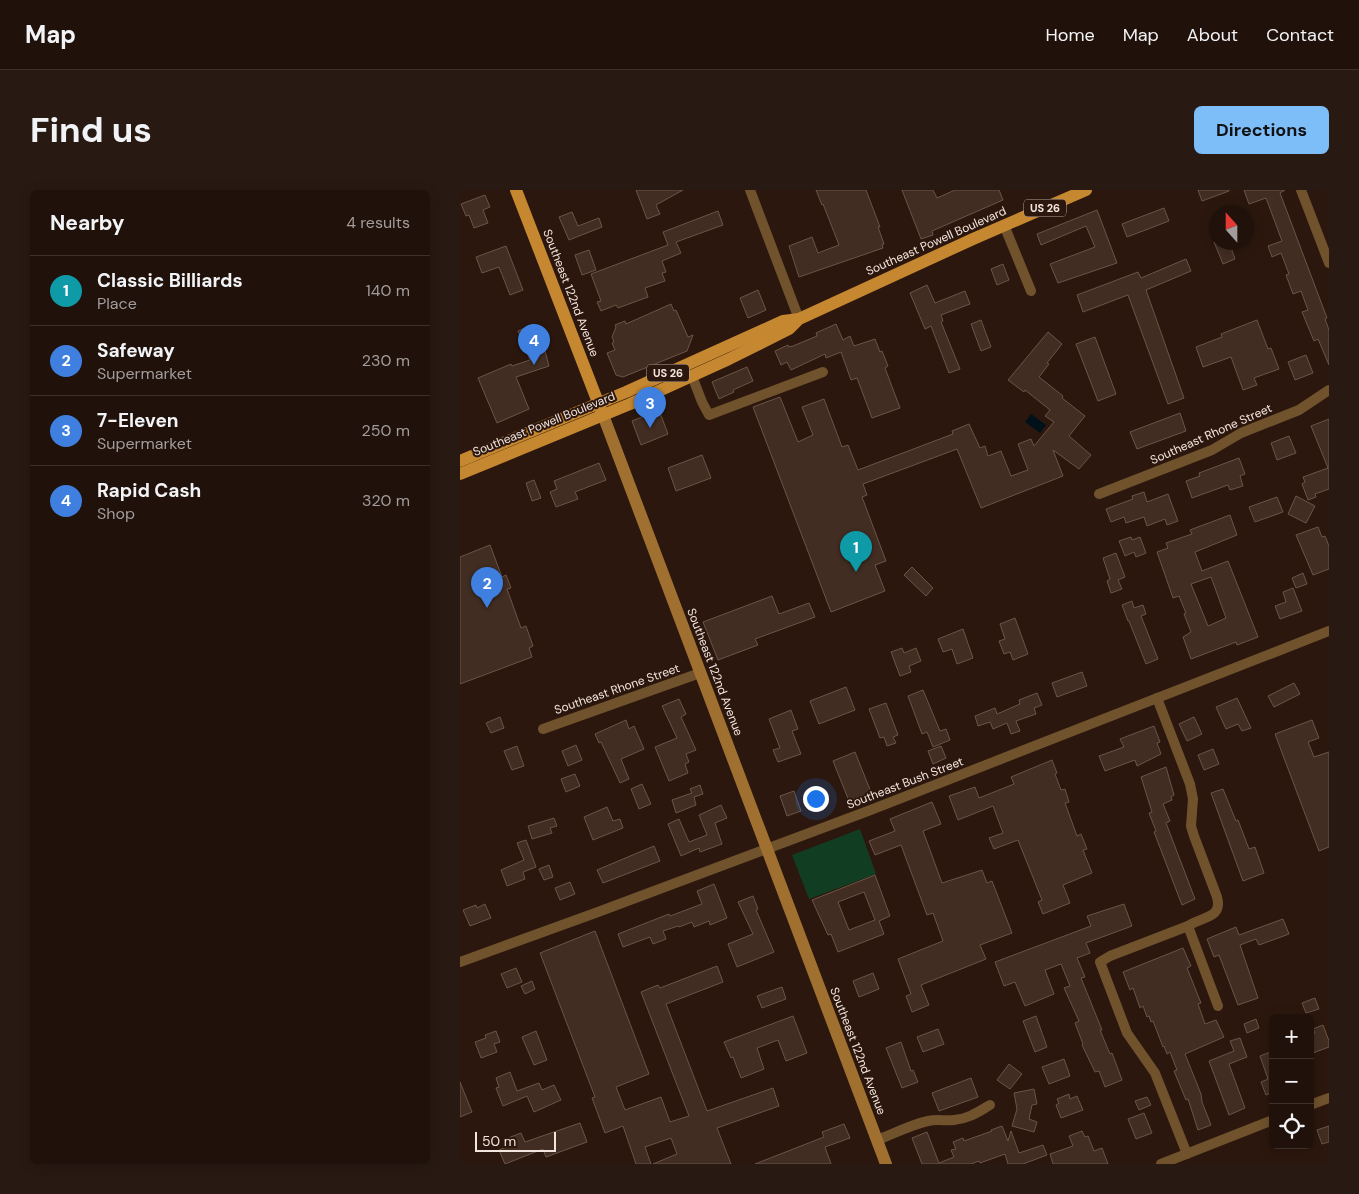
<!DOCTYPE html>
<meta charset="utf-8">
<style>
body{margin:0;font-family:"DM Sans",sans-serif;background:#281a13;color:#f1f3f6}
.controls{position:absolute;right:15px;bottom:15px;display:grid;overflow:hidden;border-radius:8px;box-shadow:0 2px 12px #0003}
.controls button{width:45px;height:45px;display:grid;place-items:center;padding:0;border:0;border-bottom:1px solid #3d312b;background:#20110a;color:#f1f3f6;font:25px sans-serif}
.compass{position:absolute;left:749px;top:15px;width:45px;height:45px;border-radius:50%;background:#20110a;box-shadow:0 2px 12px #0003;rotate:339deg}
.scale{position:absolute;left:15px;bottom:12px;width:81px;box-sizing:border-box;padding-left:5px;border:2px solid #f3e5de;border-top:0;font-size:14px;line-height:18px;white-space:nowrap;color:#f3e5de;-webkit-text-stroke:4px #2b170d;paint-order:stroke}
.you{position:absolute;left:355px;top:608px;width:18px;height:18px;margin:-12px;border:4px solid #fff;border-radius:50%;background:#1a73e8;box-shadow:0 0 0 8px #1a73e833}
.badge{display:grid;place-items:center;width:32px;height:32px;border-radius:50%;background:#7dbef9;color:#fff;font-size:16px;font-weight:700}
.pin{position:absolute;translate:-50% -41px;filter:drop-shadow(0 1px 2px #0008)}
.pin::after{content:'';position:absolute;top:26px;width:18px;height:15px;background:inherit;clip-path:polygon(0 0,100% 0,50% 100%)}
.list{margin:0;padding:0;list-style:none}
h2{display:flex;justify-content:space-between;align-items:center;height:65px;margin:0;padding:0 20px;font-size:21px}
h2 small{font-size:16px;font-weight:400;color:#a29d9c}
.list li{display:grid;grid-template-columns:32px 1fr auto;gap:15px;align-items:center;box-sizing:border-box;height:70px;padding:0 20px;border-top:1px solid #3d312b}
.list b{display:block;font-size:19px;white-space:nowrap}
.list p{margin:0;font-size:16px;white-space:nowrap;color:#a29d9c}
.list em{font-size:16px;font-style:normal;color:#a29d9c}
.icon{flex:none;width:28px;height:28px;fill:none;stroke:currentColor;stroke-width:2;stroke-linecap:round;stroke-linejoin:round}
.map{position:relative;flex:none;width:869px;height:974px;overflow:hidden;border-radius:8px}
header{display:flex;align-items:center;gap:30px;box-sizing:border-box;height:70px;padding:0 25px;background:#20110a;border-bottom:1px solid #3d312b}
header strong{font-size:24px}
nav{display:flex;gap:28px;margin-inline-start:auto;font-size:18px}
.intro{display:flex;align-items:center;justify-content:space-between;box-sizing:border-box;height:120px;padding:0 30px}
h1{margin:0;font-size:35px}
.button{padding:12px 22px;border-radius:8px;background:#7dbef9;color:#111;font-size:18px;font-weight:700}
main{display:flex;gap:30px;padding:0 30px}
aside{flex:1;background:#20110a;border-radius:8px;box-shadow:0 2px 12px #0003}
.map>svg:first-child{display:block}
.green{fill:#113e22}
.water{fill:#00111a}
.building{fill:#422d22;stroke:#6c5448;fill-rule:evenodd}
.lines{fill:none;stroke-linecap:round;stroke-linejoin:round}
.minor{stroke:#70522d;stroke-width:10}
.secondary{stroke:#a07030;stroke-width:12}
.primary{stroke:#c5872f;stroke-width:12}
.labels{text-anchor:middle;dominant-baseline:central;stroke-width:4;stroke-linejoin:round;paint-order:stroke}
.shield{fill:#2b170d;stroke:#b7a79f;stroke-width:1}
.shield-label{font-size:11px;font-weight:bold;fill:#f3e5de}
.street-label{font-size:12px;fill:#f3e5de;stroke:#2b170d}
</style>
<header>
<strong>Map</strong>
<nav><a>Home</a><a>Map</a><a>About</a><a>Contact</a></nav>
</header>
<div class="intro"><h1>Find us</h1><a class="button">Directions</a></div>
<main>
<aside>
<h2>Nearby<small>4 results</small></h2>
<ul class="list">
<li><span class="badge" style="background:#0f9aa8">1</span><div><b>Classic Billiards</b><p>Place</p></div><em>140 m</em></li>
<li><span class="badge" style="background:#3f7fe0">2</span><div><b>Safeway</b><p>Supermarket</p></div><em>230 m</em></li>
<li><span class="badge" style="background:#3f7fe0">3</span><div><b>7-Eleven</b><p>Supermarket</p></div><em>250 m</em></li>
<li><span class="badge" style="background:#3f7fe0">4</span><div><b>Rapid Cash</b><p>Shop</p></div><em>320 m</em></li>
</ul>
</aside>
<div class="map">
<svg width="869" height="974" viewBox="0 0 869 974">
<rect width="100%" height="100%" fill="#2b170d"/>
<polygon class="green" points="400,639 416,684 349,709 332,665"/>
<polygon class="water" points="571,224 586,235 580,243 565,232"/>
<g class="building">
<polygon points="176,0 223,0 196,15 200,24 187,29"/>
<polygon points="356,0 406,0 420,37 418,37 424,54 422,55 423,58 339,87 329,56 352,47 358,63 379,55 363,14 362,15"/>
<polygon points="442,0 473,0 477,8 495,0 539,0 543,10 472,41 473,45 461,49"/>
<polygon points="738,0 769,0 769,1 742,11"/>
<polygon points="784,0 825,0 820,3 867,128 865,129 869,140 869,175 858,149 854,151 842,122 848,120 841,101 833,104 826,85 829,84 821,63 812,67 808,56 822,51 806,8 789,14"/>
<polygon points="25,5 30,17 23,20 28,33 14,38 9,25 6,26 1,14"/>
<polygon points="704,18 709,31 667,47 662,34"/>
<polygon points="637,20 657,73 598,93 590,74 635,57 626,36 581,55 577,44"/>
<polygon points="258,21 263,35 216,52 221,63 202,71 206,82 202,83 205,91 185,98 188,107 158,118 156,115 141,121 137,112 141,111 131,84 208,55 203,42"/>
<polygon points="112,22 118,36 139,28 142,37 109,50 99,27"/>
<polygon points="754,52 769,52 775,69 763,74"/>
<polygon points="46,56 63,100 50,105 39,77 22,83 16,67"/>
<polygon points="129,60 136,80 122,85 115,65"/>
<polygon points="726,69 731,81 686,100 724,208 708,214 668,105 623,122 617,105 678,82 681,88"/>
<polygon points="543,74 549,90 537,95 531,79"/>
<polygon points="467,95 475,113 505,101 510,114 481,125 483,131 481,132 500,179 489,183 471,136 465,139 450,103"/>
<polygon points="298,100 306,120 288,128 280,108"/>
<polygon points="211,114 214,121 216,120 228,147 233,145 227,161 163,187 156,185 147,163 155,160 152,153 154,152 152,147 156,137 155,135 165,131 166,134"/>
<polygon points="521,130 531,157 521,161 511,134"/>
<polygon points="797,130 808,159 811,158 819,179 794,188 797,195 783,200 771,167 743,177 736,157 762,147 761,144"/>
<polygon points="74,134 84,157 89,176 56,187 69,219 37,233 18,188 51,174 52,176 70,170 58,141"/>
<polygon points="376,134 383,150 390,146 394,156 415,149 420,162 422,161 428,176 425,178 440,218 412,228 397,188 391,190 381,162 366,168 365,164 331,180 327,172 321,175 315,161 328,155 329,157 333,156 357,146 356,143"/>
<polygon points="588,142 602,154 587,173 589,174 579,187 603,206 602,208 625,226 609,246 631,265 619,279 593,260 603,286 521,318 497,259 403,294 407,305 402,307 426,371 415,375 425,401 371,422 293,217 320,207 338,252 353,245 342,217 364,209 382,257 388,255 398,280 493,244 492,241 509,234 520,258 525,256 528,266 541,261 551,286 568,280 558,254 571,249 574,256 594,232 585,226 590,220 565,200 564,202 548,190"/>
<polygon points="635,147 656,204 638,211 616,154"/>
<polygon points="846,165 853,183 835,190 828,172"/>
<polygon points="287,177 293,191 273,200 274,202 259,209 252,192"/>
<polygon points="199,220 208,244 181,255 172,231"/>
<polygon points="720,223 726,241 677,259 670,242"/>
<polygon points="869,229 869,299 855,304 856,307 848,310 842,294 845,292 843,287 868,278 851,236"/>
<polygon points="829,246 836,263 817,270 811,253"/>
<polygon points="242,265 251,288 216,301 208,278"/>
<polygon points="779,268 785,284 780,286 783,296 770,300 768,295 732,308 726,291 740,286 739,283"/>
<polygon points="139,273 146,290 115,302 118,309 96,317 90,302 97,299 94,291"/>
<polygon points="74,290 81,308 72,311 66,293"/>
<polygon points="684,302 687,312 708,304 718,331 707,335 705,329 687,336 684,327 666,333 664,327 651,332 646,319 673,309 672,306"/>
<polygon points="836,306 855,316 846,333 828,324"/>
<polygon points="817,307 823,322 795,332 789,317"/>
<path d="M770 325 777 345 735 362 742 381 768 371 798 447 777 455 776 452 731 469 723 447 731 442 724 424 726 423 719 406 713 408 697 362 708 358 706 353 732 344 730 340ZM751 387 766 428 748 436 731 394Z"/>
<polygon points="858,337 862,347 865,346 869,356 869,379 853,385 836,345"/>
<polygon points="671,347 672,350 680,347 686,363 676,367 674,362 665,366 659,351"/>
<polygon points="30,355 42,387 46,385 51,398 47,399 61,438 66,436 73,456 69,458 72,467 0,494 0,367"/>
<polygon points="656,363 665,387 658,390 662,399 651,403 647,391 650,389 643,368"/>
<polygon points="452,377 473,398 466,406 444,385"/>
<polygon points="843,383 847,394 836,398 832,388"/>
<polygon points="833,398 842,421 820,429 815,416 826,412 823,402"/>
<polygon points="312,406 319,424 349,413 355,427 295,449 298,455 258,470 243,432"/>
<polygon points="672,411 674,418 683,415 686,424 681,426 698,469 686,474 669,431 668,431 662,415"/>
<polygon points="555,428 568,464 553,470 550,462 544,464 539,451 545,449 540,434"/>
<polygon points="503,439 513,468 497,474 492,459 483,462 478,449"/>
<polygon points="442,458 444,463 456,458 461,471 449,476 451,482 440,486 431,462"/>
<polygon points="622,482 627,496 597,507 592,493"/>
<polygon points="834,493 840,504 814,517 808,506"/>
<polygon points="386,497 395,520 359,534 350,511"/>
<polygon points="463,500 480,541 486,539 490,550 473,557 467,542 462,544 448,506"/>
<polygon points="577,503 582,515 574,518 576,524 556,531 560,541 551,544 547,533 533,539 530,532 518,536 515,526 535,518 537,524 560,514 559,510"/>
<polygon points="777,508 791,538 782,541 778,534 766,539 756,517"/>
<polygon points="219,509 226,524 221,527 236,560 226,564 229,572 225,574 228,583 209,591 195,557 217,548 202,516"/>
<polygon points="426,513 438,545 433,547 436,553 427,556 424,547 420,548 409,519"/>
<polygon points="331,520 338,539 332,541 341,564 318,572 313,560 320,558 309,529"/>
<polygon points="40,527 44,538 31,543 26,533"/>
<polygon points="734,527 742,544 727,551 719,534"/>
<polygon points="166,530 169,539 174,536 184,559 161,569 169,589 160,593 141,552 139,553 135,544"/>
<polygon points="852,530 859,548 848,552 854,567 869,562 869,657 859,661 815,544"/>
<polygon points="694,536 700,552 697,553 701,564 677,576 675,570 645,581 639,566 664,557 660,549"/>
<polygon points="116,555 122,570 108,576 102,561"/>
<polygon points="57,556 64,576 52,580 44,561"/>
<polygon points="481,556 486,568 473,574 468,561"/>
<polygon points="753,559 759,574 744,580 738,565"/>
<polygon points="395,562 411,602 389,611 373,571"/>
<polygon points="592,570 597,583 595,584 601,600 605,599 609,612 605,613 617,646 621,644 627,659 623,660 632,683 603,695 610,713 583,724 578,712 582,710 558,650 534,659 529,648 543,643 533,616 498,630 489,606 515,597 519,608 554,594 551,587"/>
<polygon points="706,577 714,605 711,607 712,610 703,614 710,631 706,633 735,709 722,715 694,642 696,641 689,623 692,622 681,587"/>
<polygon points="115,584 120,596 106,602 101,589"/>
<polygon points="182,594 191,614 179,619 171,599"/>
<polygon points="240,595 243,604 234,607 236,615 216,623 212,610 232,603 230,599"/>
<polygon points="763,599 776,631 778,630 789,659 795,657 804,683 783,691 751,603"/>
<polygon points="334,601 341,621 327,626 320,606"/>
<polygon points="472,612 481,634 463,641 482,693 522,680 527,693 532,691 552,743 520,755 526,769 461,795 469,815 452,822 446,806 451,804 438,769 483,751 473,723 467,725 441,655 415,665 409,651 435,641 430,629"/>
<polygon points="261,615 267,628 255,633 262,654 240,662 239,658 221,666 208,634 219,629 229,652 247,645 239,625"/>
<polygon points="147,617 153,631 160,629 163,638 133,650 124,627"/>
<polygon points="94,628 97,636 90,638 92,643 72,649 68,636"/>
<polygon points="66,650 76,677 63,682 65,689 47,696 41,680 64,670 57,653"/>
<polygon points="194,656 200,671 143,693 137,680"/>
<polygon points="89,675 93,687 84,690 79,679"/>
<path d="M415 685 430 726 419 731 424 744 378 762 371 744 368 745 352 710ZM404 702 415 730 389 740 378 712Z"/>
<polygon points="110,692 115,704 100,710 95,698"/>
<polygon points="254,694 267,728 250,735 249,731 234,737 232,732 219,737 218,736 203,741 206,749 193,754 190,747 163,757 158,744 209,724 210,726 242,714 237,701"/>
<polygon points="293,706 298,719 296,720 314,762 277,777 268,754 293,744 278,712"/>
<polygon points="25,714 31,728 10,736 3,720 16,715 17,718"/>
<polygon points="664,714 672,736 626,753 630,763 617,768 625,787 621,788 642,840 640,840 650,864 652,863 662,890 645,897 639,881 635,882 622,855 623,854 615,833 619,831 604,798 610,796 601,774 585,780 594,804 565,816 555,792 544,796 535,772 631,736 627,726"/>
<polygon points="823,729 829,744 799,755 796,749 780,755 798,808 778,815 759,765 754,767 747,749 776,737 779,745"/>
<polygon points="135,741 189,884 156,897 165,920 201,907 210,932 229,926 181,802 198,795 200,798 257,776 263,792 206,814 247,921 313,898 319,916 257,938 271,974 193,974 217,964 211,948 185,957 191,974 176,974 163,936 145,943 132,908 135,907 80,763"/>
<polygon points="723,758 731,776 727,778 741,813 738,814 745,834 756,830 764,847 725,864 741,904 742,912 751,935 738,940 728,909 726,910 714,881 717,880 710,862 707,864 704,856 703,857 693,831 691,832 689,826 687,827 683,816 680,818 673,798 670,800 663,782"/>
<polygon points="56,778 62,792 47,798 41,784"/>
<polygon points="413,783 419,799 399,807 393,791"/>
<polygon points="72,791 75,799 65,804 61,796"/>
<polygon points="322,797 326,809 302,818 297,806"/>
<polygon points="855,808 859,819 846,823 842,813"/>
<polygon points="333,826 347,863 326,871 318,850 297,858 304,879 281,888 273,867 271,868 264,852"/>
<polygon points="576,826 587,857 575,862 563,831"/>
<polygon points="796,829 799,838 787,843 784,834"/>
<polygon points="863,835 869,851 869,857 850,864 850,845 855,843 853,839"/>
<polygon points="478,839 484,854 463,862 457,847"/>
<polygon points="36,841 40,852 34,854 37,862 21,868 15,852 26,848 25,845"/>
<polygon points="76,841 87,870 74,875 62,847"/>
<polygon points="780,848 787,867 769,874 785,918 769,925 749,871 774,861 770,851"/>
<polygon points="441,852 451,881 453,880 458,892 442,898 426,858"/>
<polygon points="813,861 813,902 806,905 801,892 808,889 800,866"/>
<polygon points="604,869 610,886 589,894 582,877"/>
<polygon points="549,874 562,884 550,899 537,890"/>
<polygon points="50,882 57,901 79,893 82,900 94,895 101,910 74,922 67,906 43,916 36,898 39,897 36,888"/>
<polygon points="511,888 518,907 479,921 472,903"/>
<polygon points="0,892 12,922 0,927"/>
<polygon points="574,899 577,914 572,915 569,929 577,932 574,942 552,936 557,919 554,903"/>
<polygon points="609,904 610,909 617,906 623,920 601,928 596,915 599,913 597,909"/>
<polygon points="687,907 691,915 679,920 675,911"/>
<polygon points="684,923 692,943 676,949 668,929"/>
<polygon points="120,933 127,952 86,967 83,959 45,974 39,960 51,955 48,948 61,943 65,952"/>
<polygon points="384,934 390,948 365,957 371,974 295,974 364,947 362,942"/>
<polygon points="542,936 548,951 551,941 559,963 583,955 587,965 563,974 548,974 545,964 520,973 519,971 511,974 462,974 452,948 467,942 479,973 494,967 491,960 496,959 493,952 503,948 504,951 532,941 531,940"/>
<polygon points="869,936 869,952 862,954 857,940"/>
<polygon points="622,941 625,947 628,946 634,961 642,958 648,974 593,974 590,964 613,956 609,946"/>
</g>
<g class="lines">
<g class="minor">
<polyline points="290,0 339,129"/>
<polyline points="841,0 869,73"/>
<polyline points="544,35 571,101"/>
<polyline points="232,186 242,212 249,225 363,182"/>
<polyline points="639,304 752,260 781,243 839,220 869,200"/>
<path d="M697 508 730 594 733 609 731 636 734 646 757 707C763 729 742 726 728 736L650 766 640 772 667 843 695 883 727 964"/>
<polyline points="83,539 240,483"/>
<polyline points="728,736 758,816"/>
<polyline points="0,772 138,722 408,621 869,441"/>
<polyline points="850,915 869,908"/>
<path d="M417 950C433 944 450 935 468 931 477 929 485 931 494 930 508 929 518 922 530 915"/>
<polyline points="701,974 813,930"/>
</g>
<polyline class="secondary" points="143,225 426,974"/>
<g class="primary">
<polyline points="56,0 141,220"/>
<polyline points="0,271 166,202 323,131 339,129"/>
<polyline points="0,284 170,214 269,169 329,139 339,129 513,49 626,0"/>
</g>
</g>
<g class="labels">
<g class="shield">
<rect x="564" y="9.5" width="42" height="17" rx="4"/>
<rect x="187" y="174.5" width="42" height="17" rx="4"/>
</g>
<g class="shield-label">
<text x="585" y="18">US 26</text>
<text x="208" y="183">US 26</text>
</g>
<g class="street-label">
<text transform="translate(476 51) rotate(-24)">Southeast Powell Boulevard</text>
<text transform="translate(111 103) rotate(69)">Southeast 122nd Avenue</text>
<text transform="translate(84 234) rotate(-22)">Southeast Powell Boulevard</text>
<text transform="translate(751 244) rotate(-24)">Southeast Rhone Street</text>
<text transform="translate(255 482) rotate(69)">Southeast 122nd Avenue</text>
<text transform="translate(157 499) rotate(-19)">Southeast Rhone Street</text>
<text transform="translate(445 593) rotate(-21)">Southeast Bush Street</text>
<text transform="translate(398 861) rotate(69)">Southeast 122nd Avenue</text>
</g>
</g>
</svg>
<div class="controls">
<button>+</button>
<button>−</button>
<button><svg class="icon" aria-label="locate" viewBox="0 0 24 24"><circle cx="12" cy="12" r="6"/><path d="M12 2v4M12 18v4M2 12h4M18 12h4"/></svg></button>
</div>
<svg class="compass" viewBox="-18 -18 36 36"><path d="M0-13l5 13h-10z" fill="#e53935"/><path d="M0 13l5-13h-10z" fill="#a29d9c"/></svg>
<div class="scale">50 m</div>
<div class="you"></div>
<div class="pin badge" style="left:396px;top:382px;background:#0f9aa8">1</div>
<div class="pin badge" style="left:27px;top:418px;background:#3f7fe0">2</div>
<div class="pin badge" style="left:190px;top:238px;background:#3f7fe0">3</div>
<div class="pin badge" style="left:74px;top:175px;background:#3f7fe0">4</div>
</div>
</main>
